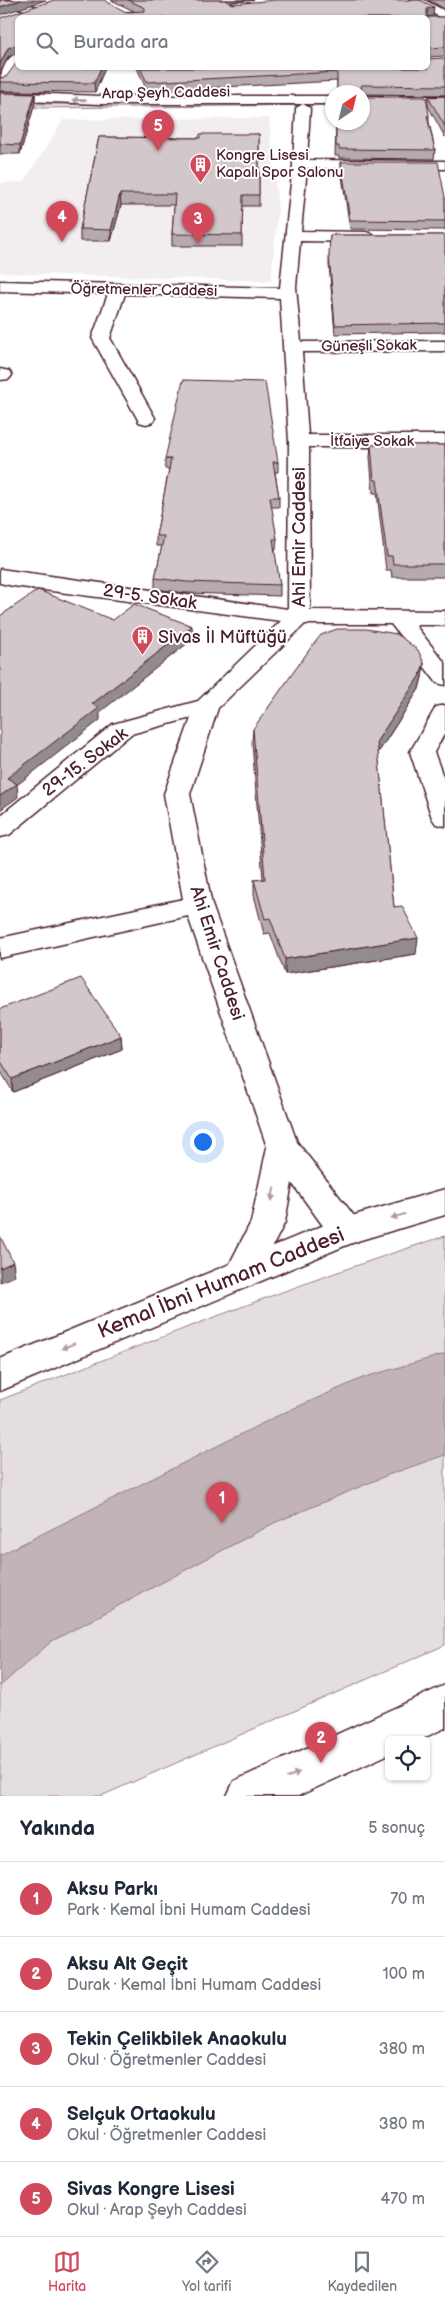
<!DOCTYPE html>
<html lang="tr">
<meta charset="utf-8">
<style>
body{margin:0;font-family:"Balsamiq Sans",sans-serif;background:#f6f6f7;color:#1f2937}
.controls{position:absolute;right:15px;bottom:15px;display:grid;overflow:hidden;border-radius:8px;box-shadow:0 1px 4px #0004}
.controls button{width:45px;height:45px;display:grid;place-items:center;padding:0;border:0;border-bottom:1px solid #e0e1e3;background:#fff;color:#1f2937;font:25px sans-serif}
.compass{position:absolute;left:325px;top:85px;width:45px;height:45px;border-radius:50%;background:#fff;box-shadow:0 1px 4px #0004;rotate:35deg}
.you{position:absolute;left:202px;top:1141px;width:18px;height:18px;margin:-12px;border:4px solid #fff;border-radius:50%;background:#1a73e8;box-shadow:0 0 0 8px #1a73e833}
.badge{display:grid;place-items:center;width:32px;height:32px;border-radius:50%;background:#d1495b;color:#fff;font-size:16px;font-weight:700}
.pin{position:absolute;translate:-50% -41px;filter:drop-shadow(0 1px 2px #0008)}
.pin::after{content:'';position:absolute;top:26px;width:18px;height:15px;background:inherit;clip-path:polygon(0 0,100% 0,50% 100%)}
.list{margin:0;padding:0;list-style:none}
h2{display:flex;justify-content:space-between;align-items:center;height:65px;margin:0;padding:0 20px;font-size:21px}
h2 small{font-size:16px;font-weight:400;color:#747a83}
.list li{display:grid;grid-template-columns:32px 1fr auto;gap:15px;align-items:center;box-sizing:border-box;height:75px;padding:0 20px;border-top:1px solid #e0e1e3}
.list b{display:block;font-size:19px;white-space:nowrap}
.list p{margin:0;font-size:16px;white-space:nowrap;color:#747a83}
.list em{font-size:16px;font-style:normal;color:#747a83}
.icon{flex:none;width:28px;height:28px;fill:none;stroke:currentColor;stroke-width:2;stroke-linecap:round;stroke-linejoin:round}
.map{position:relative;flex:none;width:445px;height:1796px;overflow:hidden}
.search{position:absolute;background:#fff;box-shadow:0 1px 4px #0004;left:15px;right:15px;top:15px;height:55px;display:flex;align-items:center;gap:12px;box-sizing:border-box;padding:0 18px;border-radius:8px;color:#747a83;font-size:19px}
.sheet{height:440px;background:#fff}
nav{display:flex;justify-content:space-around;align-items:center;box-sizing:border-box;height:70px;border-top:1px solid #e0e1e3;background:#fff;font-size:14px;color:#747a83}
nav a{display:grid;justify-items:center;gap:2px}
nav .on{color:#d1495b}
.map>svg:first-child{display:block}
.built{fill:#f2eeef}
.green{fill:#e5dee0;stroke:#987e86}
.water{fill:#c1b3b6;stroke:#91787e}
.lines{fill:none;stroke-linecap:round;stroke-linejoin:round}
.minor-casing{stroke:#4a1f2b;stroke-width:3}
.major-casing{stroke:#4a1f2b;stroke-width:3}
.minor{fill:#fff;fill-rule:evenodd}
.major{fill:#fff;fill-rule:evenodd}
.wall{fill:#b5abaf;stroke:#4a1f2b}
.shaded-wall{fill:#938b8e;stroke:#4a1f2b}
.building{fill:#d2c7cb;stroke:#4a1f2b}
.oneway{fill:#ae9aa0}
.labels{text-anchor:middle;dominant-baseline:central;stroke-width:4;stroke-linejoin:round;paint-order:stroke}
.far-street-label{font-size:15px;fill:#4a1f2b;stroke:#fff}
.far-poi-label{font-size:15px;fill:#4a1f2b;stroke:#fff;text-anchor:start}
.street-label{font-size:18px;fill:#4a1f2b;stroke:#fff}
.poi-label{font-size:18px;fill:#4a1f2b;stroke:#fff;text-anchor:start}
.near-street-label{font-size:21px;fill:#4a1f2b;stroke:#fff}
</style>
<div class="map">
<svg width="445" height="1796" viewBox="0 0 445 1796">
<rect width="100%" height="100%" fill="#fff"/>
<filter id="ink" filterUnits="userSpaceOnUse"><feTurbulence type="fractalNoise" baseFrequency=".02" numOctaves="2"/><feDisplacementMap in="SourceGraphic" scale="10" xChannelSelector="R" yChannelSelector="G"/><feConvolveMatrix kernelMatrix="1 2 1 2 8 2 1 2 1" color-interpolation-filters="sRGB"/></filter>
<g filter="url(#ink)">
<polygon class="built" points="269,118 278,210 271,281 0,273 0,183 24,182 63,120"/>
<g class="green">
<polygon points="37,104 332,104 332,105 35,108"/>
<path d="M445 1236V1645L101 1796H0V1400C147 1343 294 1284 445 1236Z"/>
</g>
<polygon class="water" points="445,1354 445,1455 388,1475 274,1523 52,1641 0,1686 0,1555 281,1414 365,1377"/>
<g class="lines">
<defs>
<g id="minor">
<polygon points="0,0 10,0 38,7 40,9 34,12 0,4"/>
<path d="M18 53V67L5 85 0 86C0 74 5 57 18 53Z"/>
<polygon points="0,92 100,96 332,96 332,104 100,104 0,100"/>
<rect x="362" y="96" width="83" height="8"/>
<polygon points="303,104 310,108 307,160 445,161 445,169 307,168 301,231 366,232 372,234 374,237 372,240 366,242 300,241 296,287 301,342 445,341 445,351 302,352 308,435 445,435 445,447 309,447 310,610 445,611 445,625 415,625 445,663 445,685 437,683 391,624 305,624 218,708 190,794 212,905 297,1142 358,1221 363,1231 358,1241 346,1245 334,1241 292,1183 285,1222 253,1285 241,1289 229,1285 224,1275 251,1222 267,1147 188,916 0,958 0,938 183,899 164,794 191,718 131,734 9,835 0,837 0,816 113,724 198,701 281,621 13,586 0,583 0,569 288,609 289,441 280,298 125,294 110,338 155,418 153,422 146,424 139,422 137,418 92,338 108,294 0,291 0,281 280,288 293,164 296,108"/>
<polygon points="0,369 9,371 12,375 9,379 0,380"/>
<polygon points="445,705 445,733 434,752 445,782 445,826 436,824 432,818 410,752 436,707"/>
</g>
<g id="major">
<polygon points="409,0 424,0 445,11 445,20"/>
<polygon points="445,1189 445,1215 354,1242 0,1391 0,1359 334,1221"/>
<polygon points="445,1685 445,1728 419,1740 389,1740 389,1754 298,1796 227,1796 234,1781"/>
</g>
</defs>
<use href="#minor" class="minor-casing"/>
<use href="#major" class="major-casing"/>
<use href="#minor" class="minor"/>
<use href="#major" class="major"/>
</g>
<g class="wall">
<polygon points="111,0 254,0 232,2 231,3 232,4 433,16 427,17 445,17 445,56 428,57 428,18 18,18 8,57 0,74 0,18 134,11"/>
<polygon points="428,0 445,0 445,9"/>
<polygon points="445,58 445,95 362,94 362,92 337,92 337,81 147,91 137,68 428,68"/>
<polygon points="18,68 105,68 95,92 0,91 0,78 6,77"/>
<polygon points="0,93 35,94 35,103 20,154 0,154"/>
<polygon points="445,96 445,137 428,106 428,97"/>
<polygon points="429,115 429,122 435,150 434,159 339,158 339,156 335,156 336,122"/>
<polygon points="259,134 259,206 242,206 242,246 172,246 172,234 174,205 121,205 111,241 80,241 80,229 99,137 200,138"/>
<polygon points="341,162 445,197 445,230 350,229 341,170"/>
<polygon points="330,235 445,235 445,332 335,334 329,264"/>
<polygon points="371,445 445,445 445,577 392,577 391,570 386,570 377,493 373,493 370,457"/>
<polygon points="165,459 278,462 278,472 275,472 279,497 279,507 271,507 277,539 276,550 274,550 280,585 280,596 186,593 155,589 155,578 162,546 156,546 156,536 169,469 165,469"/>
<polygon points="424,663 422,677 419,689 378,753 394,907 416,954 285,974 270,933 264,934 254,895 254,880 263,879 252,743 253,729"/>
<polygon points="0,1009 121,1036 122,1049 13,1092 0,1070"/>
</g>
<g class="shaded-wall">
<polygon points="21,0 46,0 0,15 0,7"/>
<polygon points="224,0 254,0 232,2 224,8"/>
<polygon points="434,7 433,16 427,17 427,9"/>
<polygon points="18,44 18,53 8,57 0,74 0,64 8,48"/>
<polygon points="101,68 105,68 95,92 94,83"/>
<polygon points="35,94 35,103 20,154 20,145"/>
<polygon points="120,194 121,205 111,241 111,230"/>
<polygon points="192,626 193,639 100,712 100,720 17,785 18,797 0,810 0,796 7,778 92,704"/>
<polygon points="424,663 422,677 419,689 376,756 377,741"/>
<polygon points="418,938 416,954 285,974 285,959"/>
<polygon points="121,1036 122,1049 13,1092 12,1079"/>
<polygon points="13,1262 15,1276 0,1282 0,1268"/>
</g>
<g class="building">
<polygon points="0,0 21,0 0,7"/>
<polygon points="54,0 104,0 126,12 145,11 145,8 128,0 225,0 232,4 276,0 420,0 434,7 427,9 427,17 445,17 445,47 428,48 428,18 18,18 18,44 8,48 0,64 0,18"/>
<polygon points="445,58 445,86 362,85 361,87 362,92 337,92 337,72 147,82 140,68 428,68 428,59"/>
<polygon points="18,61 18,68 101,68 94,83 0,82 0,78 6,77"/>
<polygon points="0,93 35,94 20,145 0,144"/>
<polygon points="445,96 445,126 428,97"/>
<polygon points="362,97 426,97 429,115 427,116 435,150 339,149 339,146 336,146 336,122 362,122"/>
<polygon points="200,134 259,134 259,195 243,195 242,235 172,234 175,194 120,194 111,230 80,229 99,137 200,138"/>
<polygon points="341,162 438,162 445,197 445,221 350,220"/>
<polygon points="330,235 445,235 445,323 335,325 329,255"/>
<polygon points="183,380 265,382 278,462 273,462 279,497 270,497 277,539 273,539 280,585 186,582 155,578 164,536 156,536 171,459 165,459"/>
<polygon points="371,445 445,445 445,564 393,564 392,556 387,556 377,480 374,480"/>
<polygon points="38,590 113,620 134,604 192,626 92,704 99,708 7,778 17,784 0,796 0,616"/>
<polygon points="337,629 366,629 397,634 418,650 424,663 420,675 377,741 394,907 402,906 418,938 285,959 270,918 265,919 254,880 265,879 253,729 312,646 321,635"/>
<polygon points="81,978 121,1036 12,1079 0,1060 0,1009"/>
<polygon points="0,1236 13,1262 0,1268"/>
</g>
<defs><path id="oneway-solid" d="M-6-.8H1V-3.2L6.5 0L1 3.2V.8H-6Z" transform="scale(1.25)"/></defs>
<g class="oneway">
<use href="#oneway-solid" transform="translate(79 100) rotate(-178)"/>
<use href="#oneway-solid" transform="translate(273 1194) rotate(101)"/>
<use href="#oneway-solid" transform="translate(398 1216) rotate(164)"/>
<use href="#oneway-solid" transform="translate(68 1346) rotate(158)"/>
<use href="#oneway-solid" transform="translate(293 1775) rotate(-25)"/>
</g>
</g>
<defs>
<symbol id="building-pin" viewBox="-11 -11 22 30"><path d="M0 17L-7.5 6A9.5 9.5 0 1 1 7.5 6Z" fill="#d1495b" stroke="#fff"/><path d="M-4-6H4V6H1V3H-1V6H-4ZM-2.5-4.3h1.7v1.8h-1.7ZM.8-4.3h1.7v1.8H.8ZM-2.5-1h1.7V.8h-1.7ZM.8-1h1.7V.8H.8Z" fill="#fff"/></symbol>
</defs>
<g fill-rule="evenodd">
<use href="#building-pin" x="188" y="152" width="25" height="34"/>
<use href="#building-pin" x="130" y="624" width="25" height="34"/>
</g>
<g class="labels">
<g class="far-street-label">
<text transform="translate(166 93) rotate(-1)">Arap Şeyh Caddesi</text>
<text transform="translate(144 290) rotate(1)">Öğretmenler Caddesi</text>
<text transform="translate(369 346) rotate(-1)">Güneşli Sokak</text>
<text x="372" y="441">İtfaiye Sokak</text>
</g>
<g class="far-poi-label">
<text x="216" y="155">Kongre Lisesi<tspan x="216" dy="17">Kapalı Spor Salonu</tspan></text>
</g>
<g class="street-label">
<text transform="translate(299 537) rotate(-90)">Ahi Emir Caddesi</text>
<text transform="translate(150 597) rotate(8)">29-5. Sokak</text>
<text transform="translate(85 762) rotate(-37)">29-15. Sokak</text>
<text transform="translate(217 953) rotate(72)">Ahi Emir Caddesi</text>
</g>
<g class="poi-label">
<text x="158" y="637">Sivas İl Müftüğü</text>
</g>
<g class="near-street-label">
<text transform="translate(221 1283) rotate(-22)">Kemal İbni Humam Caddesi</text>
</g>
</g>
</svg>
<div class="controls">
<button><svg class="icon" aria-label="locate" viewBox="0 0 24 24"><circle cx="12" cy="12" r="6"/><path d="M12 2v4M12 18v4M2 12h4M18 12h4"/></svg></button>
</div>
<svg class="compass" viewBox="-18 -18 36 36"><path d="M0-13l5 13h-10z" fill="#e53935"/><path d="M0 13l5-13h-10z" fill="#747a83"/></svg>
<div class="you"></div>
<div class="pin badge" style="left:222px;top:1523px">1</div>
<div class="pin badge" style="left:321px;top:1763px">2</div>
<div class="pin badge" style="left:198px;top:244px">3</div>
<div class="pin badge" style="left:62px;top:242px">4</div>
<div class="pin badge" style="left:158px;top:151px">5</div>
<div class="search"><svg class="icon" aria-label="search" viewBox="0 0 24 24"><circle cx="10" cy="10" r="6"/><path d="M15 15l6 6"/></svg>Burada ara</div>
</div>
<section class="sheet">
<h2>Yakında<small>5 sonuç</small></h2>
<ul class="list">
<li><span class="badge">1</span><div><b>Aksu Parkı</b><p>Park · Kemal İbni Humam Caddesi</p></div><em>70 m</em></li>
<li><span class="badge">2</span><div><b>Aksu Alt Geçit</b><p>Durak · Kemal İbni Humam Caddesi</p></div><em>100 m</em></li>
<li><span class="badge">3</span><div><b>Tekin Çelikbilek Anaokulu</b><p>Okul · Öğretmenler Caddesi</p></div><em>380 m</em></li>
<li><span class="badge">4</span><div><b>Selçuk Ortaokulu</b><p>Okul · Öğretmenler Caddesi</p></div><em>380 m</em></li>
<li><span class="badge">5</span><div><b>Sivas Kongre Lisesi</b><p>Okul · Arap Şeyh Caddesi</p></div><em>470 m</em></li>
</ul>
</section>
<nav>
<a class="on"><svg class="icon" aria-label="map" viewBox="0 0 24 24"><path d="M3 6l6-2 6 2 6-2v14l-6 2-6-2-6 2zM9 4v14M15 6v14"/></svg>Harita</a>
<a><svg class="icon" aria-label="directions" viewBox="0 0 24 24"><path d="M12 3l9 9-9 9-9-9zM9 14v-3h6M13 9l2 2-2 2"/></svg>Yol tarifi</a>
<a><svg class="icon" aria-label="saved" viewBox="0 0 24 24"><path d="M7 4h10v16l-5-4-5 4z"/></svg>Kaydedilen</a>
</nav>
